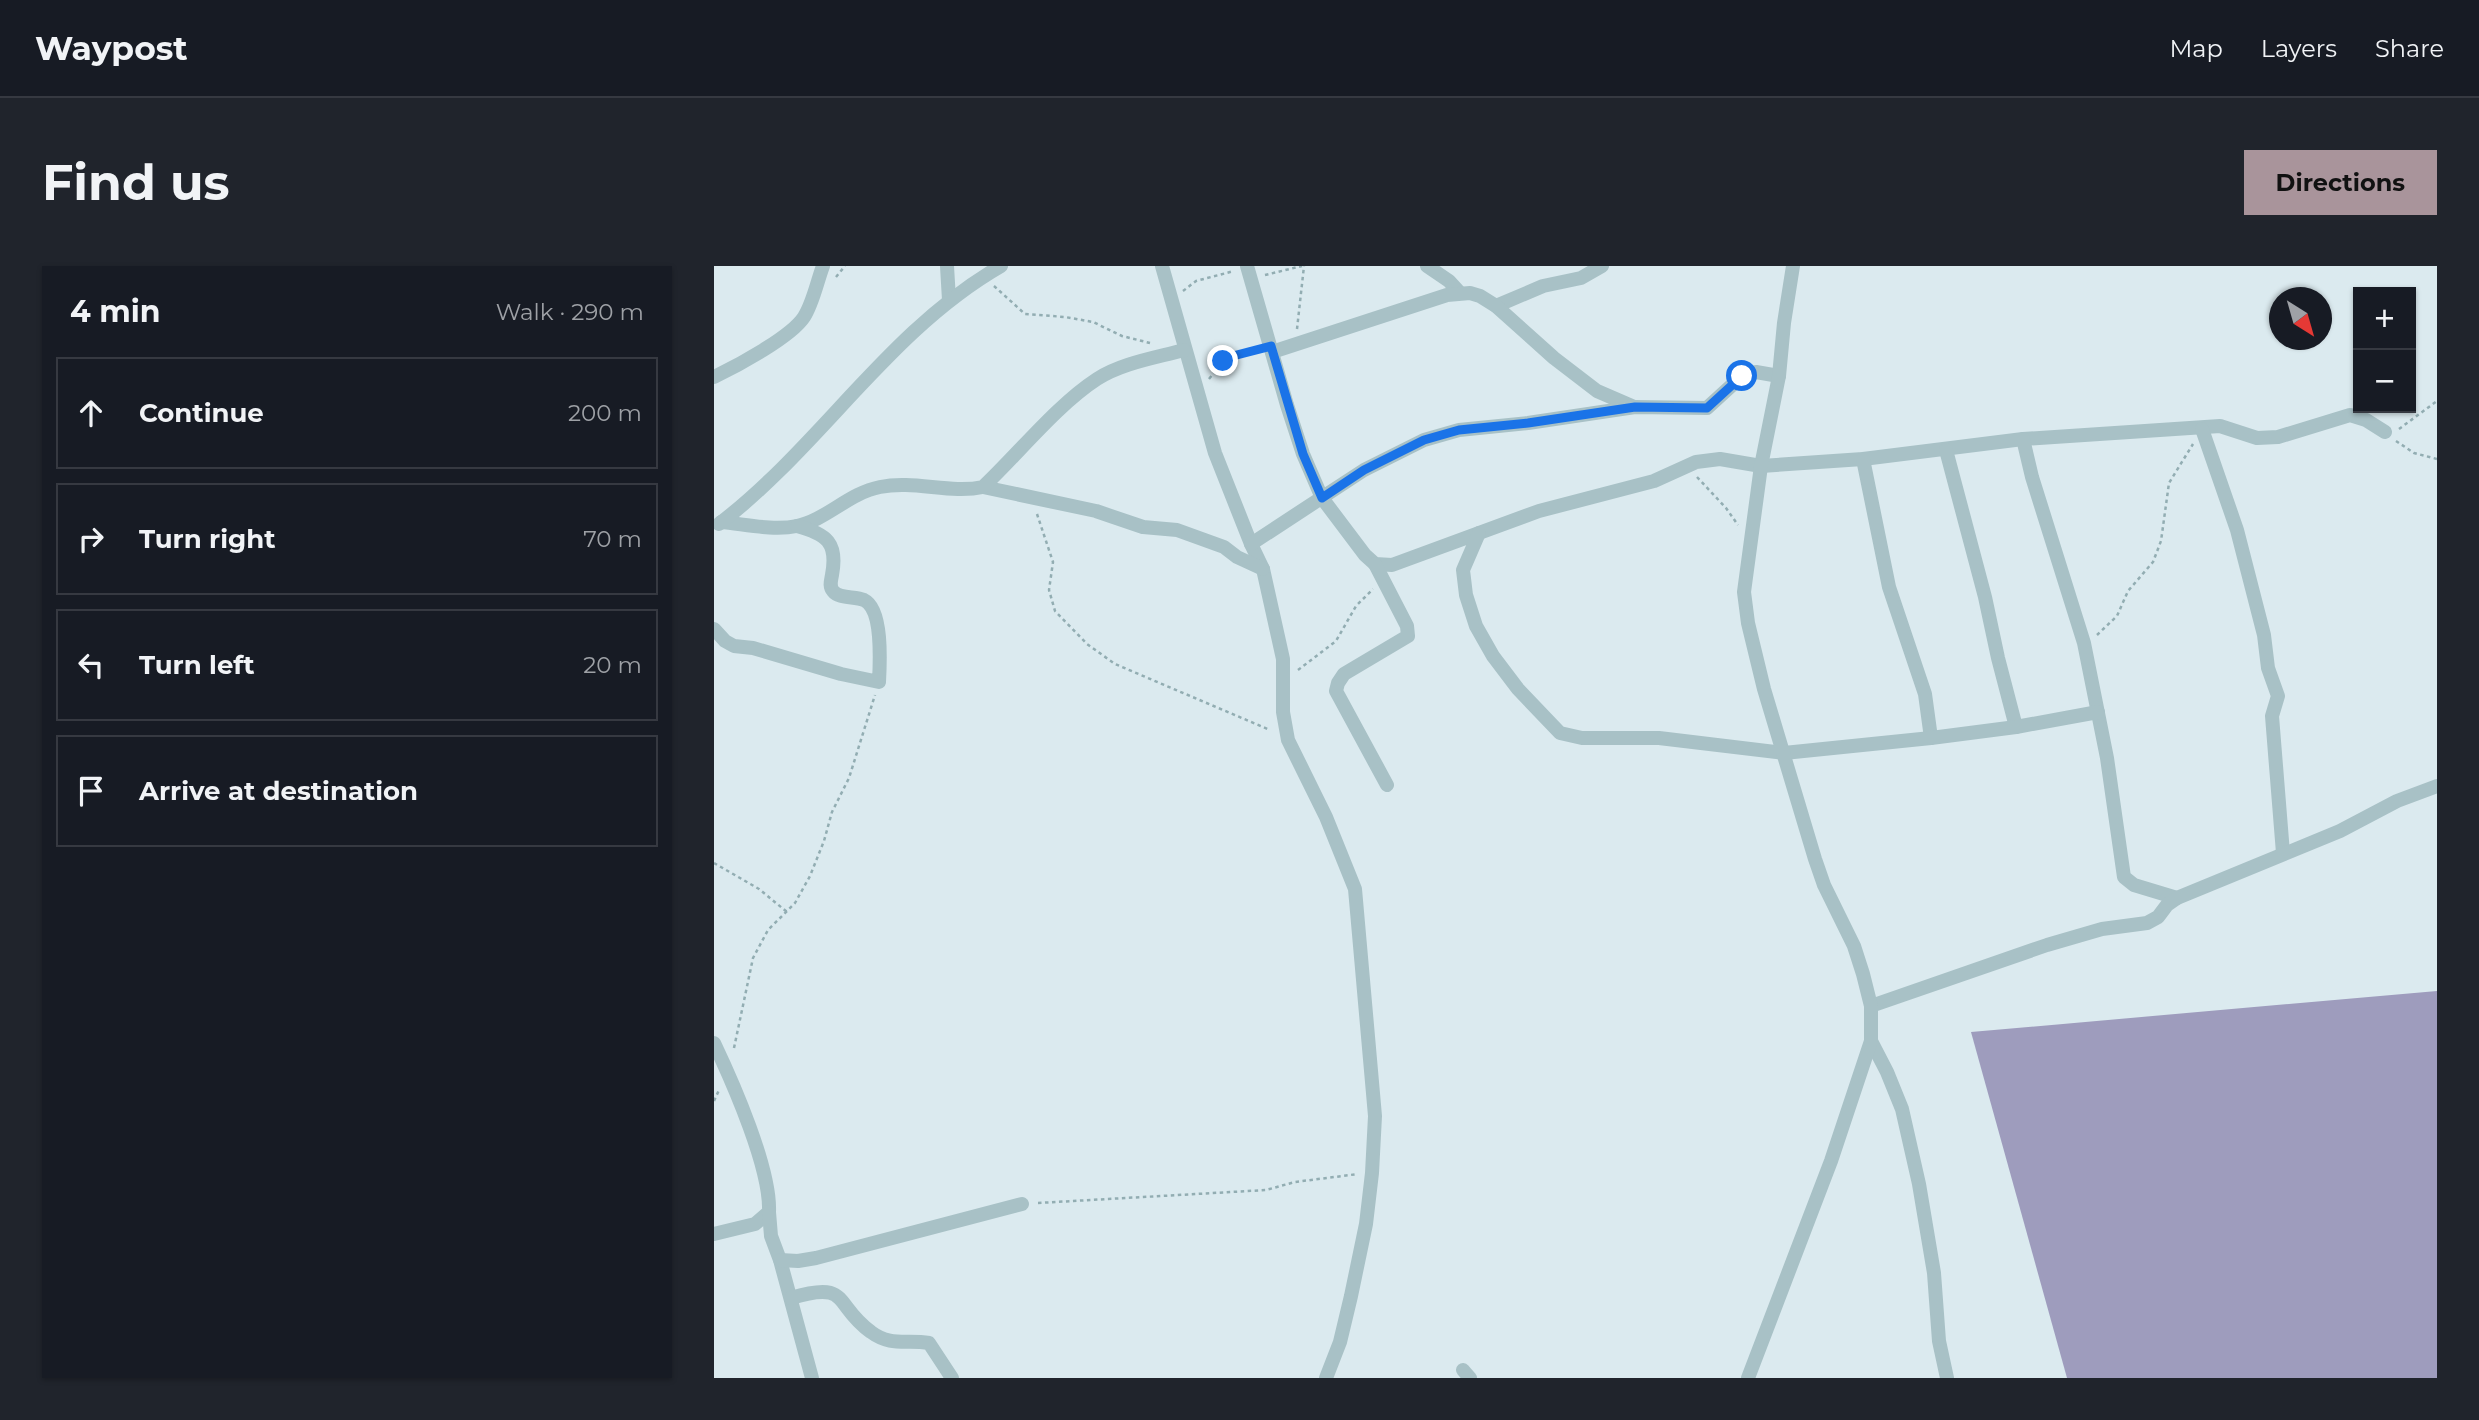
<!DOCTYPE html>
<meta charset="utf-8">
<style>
body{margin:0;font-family:Montserrat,sans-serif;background:#20242c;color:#f1f3f6}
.controls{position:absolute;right:21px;top:21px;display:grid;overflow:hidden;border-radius:0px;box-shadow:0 2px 5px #0004}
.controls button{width:63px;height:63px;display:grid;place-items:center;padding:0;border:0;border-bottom:2px solid #363941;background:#171b24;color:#f1f3f6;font:35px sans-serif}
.compass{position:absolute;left:1555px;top:21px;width:63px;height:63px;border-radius:50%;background:#171b24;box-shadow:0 2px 5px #0004;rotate:143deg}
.stop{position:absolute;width:21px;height:21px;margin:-16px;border:5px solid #1a73e8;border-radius:50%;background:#fff}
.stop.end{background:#1a73e8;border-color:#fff;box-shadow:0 2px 7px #0008}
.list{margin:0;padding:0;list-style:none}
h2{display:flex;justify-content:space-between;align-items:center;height:91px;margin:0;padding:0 28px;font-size:30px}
h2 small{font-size:23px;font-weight:400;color:#9ea1a6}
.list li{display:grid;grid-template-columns:46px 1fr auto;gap:21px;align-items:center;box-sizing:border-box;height:112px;margin:0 14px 14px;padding:0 14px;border:2px solid #363941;border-radius:0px}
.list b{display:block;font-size:26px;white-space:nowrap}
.list em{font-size:23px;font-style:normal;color:#9ea1a6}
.icon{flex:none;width:38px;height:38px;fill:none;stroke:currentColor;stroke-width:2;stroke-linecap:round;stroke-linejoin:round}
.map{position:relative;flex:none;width:1723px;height:1112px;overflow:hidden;border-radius:0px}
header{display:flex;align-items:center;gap:42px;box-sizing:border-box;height:98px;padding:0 35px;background:#171b24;border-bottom:2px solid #363941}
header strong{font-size:33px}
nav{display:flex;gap:38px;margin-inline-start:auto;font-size:24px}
.intro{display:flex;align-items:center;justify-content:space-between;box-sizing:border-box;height:168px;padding:0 42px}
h1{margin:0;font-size:49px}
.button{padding:18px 32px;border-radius:0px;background:#a9949b;color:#111;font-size:24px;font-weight:700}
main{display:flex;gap:42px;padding:0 42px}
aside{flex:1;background:#171b24;border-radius:0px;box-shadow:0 2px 5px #0004}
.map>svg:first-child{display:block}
.green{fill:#9e9cbd}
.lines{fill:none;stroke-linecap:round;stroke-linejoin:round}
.path{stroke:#92adb2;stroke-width:2.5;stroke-dasharray:3.5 3.5;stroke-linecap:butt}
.street{stroke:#a8c1c6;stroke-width:14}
.route{stroke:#1a73e8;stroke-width:9}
</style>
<header>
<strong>Waypost</strong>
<nav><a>Map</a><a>Layers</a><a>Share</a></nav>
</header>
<div class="intro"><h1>Find us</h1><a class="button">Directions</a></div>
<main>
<aside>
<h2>4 min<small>Walk · 290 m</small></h2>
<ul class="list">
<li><svg class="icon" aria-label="ahead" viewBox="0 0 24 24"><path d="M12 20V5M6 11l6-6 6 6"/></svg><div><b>Continue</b></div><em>200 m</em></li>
<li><svg class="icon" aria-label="right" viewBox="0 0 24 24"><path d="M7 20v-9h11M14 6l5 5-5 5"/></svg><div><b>Turn right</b></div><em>70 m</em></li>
<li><svg class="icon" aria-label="left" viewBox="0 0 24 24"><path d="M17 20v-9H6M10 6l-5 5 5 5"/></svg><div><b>Turn left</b></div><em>20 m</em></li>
<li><svg class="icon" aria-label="arrive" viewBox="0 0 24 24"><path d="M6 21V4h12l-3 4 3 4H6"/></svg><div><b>Arrive at destination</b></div></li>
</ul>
</aside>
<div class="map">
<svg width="1723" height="1112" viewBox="0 0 1723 1112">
<rect width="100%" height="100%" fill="#dbeaef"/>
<polygon class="green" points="1723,725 1723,1112 1353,1112 1257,766"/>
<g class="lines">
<g class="path">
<polyline points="551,9 588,0"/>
<polyline points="122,11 131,0"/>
<polyline points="280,20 311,48 351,51 379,56 408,70 436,77"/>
<polyline points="469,25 482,15 520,5"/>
<polyline points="583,63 590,0"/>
<path d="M495 113C513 90 515 91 543 83"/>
<polyline points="1685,163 1723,135"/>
<polyline points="1682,175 1700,187 1723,193"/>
<polyline points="983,211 1012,242 1024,259"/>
<polyline points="323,248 339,296 335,324 341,345 373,378 401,398 556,464"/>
<polyline points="1383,369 1403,350 1414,325 1439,296 1447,275 1455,217 1479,178"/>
<polyline points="584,404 622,375 642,340 659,323"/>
<polyline points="0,597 45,623 73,646"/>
<polyline points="20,782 39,692 54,664 81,637 96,610 110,575 118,546 135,512 161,429"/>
<polyline points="0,835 5,824"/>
<polyline points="324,937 552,924 581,916 644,908"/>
</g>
<g class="street">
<polyline points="233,0 235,34"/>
<polyline points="448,0 501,187 537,278 549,303 569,393 569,446 574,474 612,551 641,623 661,850 658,907 652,958 637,1030 626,1076 612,1112"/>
<polyline points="533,0 573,139 589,188 608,232 651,289 661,298 678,299 825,245 940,215 982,196 1006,193 1047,200 1149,193 1309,173 1506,160 1543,172 1564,171 1636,149 1652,154 1671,166"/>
<polyline points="713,0 735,15 746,27"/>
<polyline points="782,40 829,20 867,12 888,0"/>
<polyline points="558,86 733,29 756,27 766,30 782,40 840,92 883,125 920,141"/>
<path d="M0 111C23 100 77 71 90 51 99 37 103 16 109 0"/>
<polyline points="1488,163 1523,264 1550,369 1554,402 1564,430 1558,450 1569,587"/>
<polyline points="1309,173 1318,211 1370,377 1393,492 1410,611 1420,619 1463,632"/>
<polyline points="1232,184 1271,331 1284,392 1302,461"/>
<polyline points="1149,193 1175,321 1211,428 1217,472"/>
<polyline points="269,221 382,245 429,261 463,264 510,281 523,291 549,303"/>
<path d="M7 256C30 258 59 265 83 260 112 254 135 227 166 221 200 214 236 228 269 221 304 188 343 139 383 113 408 97 441 92 470 84"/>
<path d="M5 258C107 180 174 65 287 0"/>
<polyline points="765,267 749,304 752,329 762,360 779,390 804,423 846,467 868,472 945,472 1070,487 1217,472 1302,461 1384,446"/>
<polyline points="537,278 650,204 710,174 745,164 814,157 921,141 993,142 1028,110 1042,106 1065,110"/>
<polyline points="661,298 693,360 694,370 630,408 624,417 622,425 673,519"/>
<path d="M0 363 11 375 20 380 39 382 127 408 165 416C166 397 169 343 150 334 141 330 125 333 119 325 115 320 117 315 118 309 124 277 113 268 83 260"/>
<polyline points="1157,740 1333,679 1388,663 1433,657 1444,651 1453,639 1463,632 1626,565 1683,535 1723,520"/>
<polyline points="1157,775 1173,806 1188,843 1205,918 1220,1007 1225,1075 1233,1112"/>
<path d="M0 777C19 817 57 903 55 946L41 958 0 968"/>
<polyline points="55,946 57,970 66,994 98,1112"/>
<polyline points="66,994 84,995 102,992 308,938"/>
<path d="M77 1032C137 1014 119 1039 157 1066 177 1081 193 1073 215 1077L238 1112"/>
<polyline points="749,1104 756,1112"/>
<polyline points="1034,1112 1117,895 1157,775 1157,740 1149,708 1140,680 1110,619 1101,593 1050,423 1034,357 1030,326 1047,200 1065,110 1070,57 1079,0"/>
</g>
</g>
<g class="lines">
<polyline class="route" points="509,95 515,91 557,80 589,188 608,232 650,204 710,174 745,164 814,157 921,141 993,142 1028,110"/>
</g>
</svg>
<div class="controls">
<button>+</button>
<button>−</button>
</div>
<svg class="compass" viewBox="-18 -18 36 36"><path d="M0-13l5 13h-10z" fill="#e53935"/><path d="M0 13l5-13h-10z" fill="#9ea1a6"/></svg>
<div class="stop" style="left:1028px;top:110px"></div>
<div class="stop end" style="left:509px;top:95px"></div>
</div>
</main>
